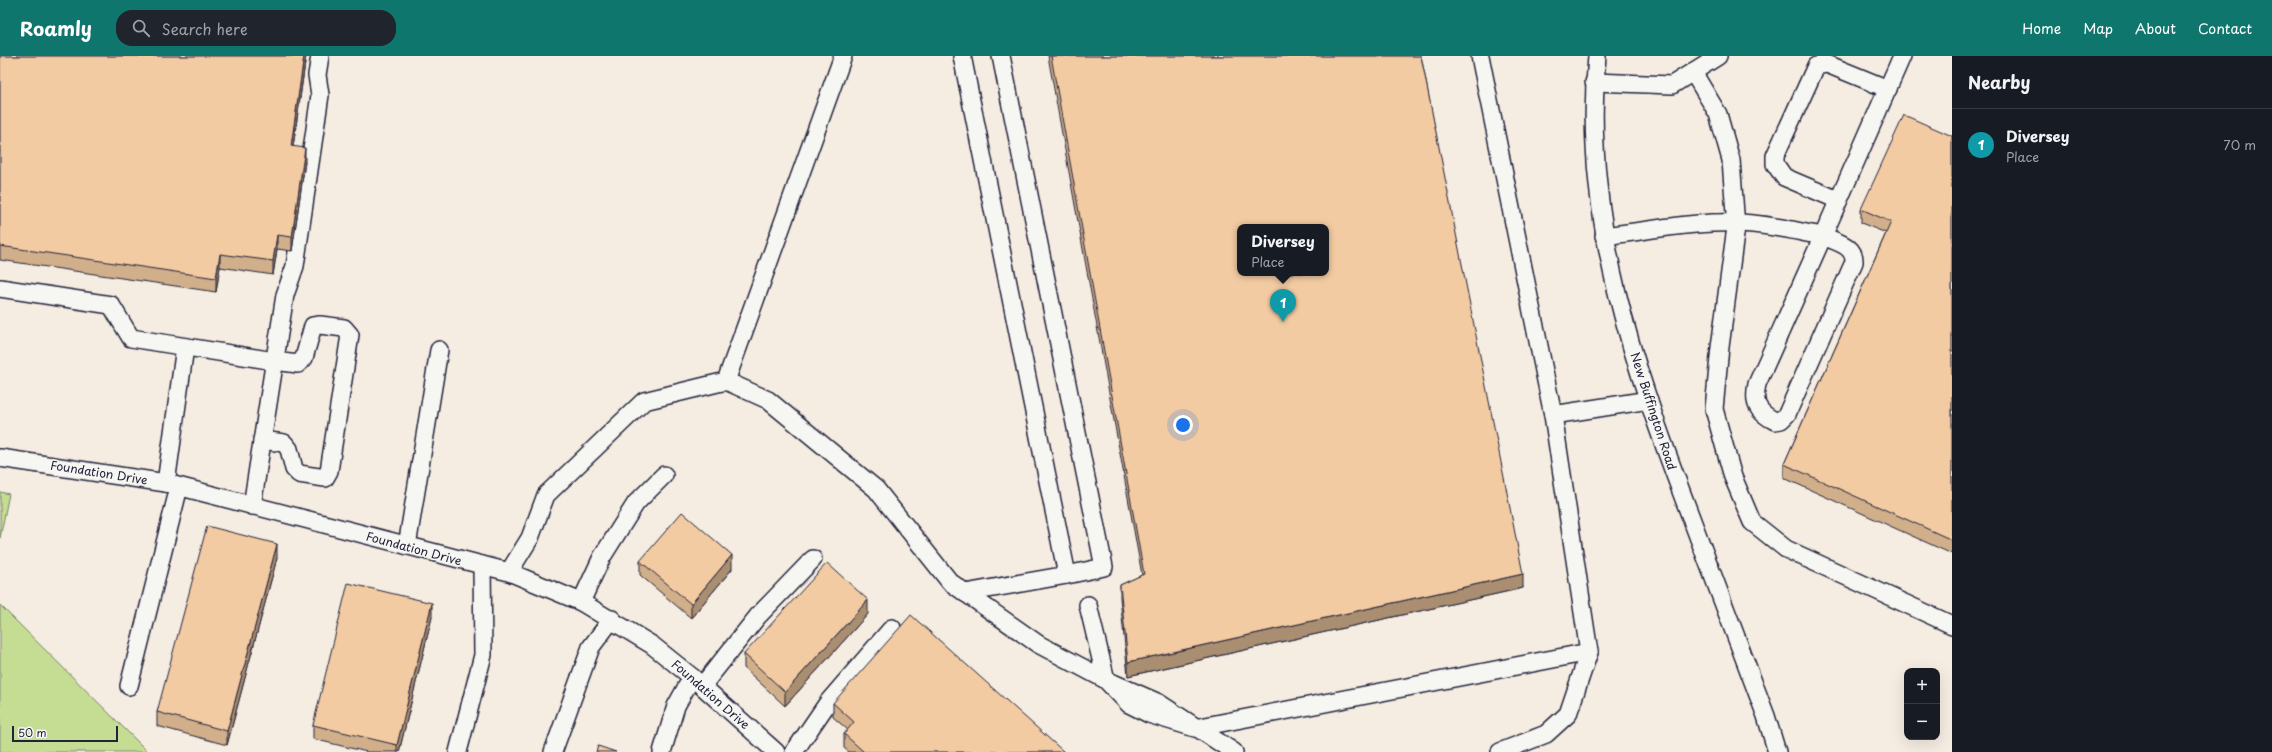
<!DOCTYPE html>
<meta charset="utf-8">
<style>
body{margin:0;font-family:"Playpen Sans",sans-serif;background:#20242c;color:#f1f3f6}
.controls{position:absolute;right:12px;bottom:12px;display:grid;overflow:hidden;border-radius:8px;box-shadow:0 4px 16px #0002}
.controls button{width:36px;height:36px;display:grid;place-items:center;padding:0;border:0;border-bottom:1px solid #363941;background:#171b24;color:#f1f3f6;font:20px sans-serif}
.scale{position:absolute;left:12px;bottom:10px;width:106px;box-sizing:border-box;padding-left:4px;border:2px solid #22223b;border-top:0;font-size:11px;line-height:14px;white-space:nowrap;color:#22223b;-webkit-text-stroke:3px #f6f6f2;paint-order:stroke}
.you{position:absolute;left:1183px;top:369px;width:14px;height:14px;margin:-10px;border:3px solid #fff;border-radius:50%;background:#1a73e8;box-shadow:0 0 0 6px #1a73e833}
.badge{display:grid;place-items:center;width:26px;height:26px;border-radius:50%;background:#0f766e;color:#fff;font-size:13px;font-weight:700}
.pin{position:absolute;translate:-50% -33px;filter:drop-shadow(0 1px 2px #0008)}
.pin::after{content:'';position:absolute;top:21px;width:14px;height:12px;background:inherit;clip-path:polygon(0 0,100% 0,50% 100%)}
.popup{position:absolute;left:1237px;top:168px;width:92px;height:52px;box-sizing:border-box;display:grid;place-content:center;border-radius:8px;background:#171b24;filter:drop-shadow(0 1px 3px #0005);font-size:13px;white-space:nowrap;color:#9ea1a6}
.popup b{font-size:15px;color:#f1f3f6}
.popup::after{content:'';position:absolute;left:50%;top:100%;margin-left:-8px;border:8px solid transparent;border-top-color:#171b24}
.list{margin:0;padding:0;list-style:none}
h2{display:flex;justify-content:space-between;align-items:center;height:52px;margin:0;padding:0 16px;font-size:17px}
h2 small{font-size:13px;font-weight:400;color:#9ea1a6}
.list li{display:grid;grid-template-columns:26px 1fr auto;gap:12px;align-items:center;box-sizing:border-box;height:72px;padding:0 16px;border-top:1px solid #363941}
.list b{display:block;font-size:15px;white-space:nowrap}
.list p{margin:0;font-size:13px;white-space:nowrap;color:#9ea1a6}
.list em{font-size:13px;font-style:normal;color:#9ea1a6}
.icon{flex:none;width:22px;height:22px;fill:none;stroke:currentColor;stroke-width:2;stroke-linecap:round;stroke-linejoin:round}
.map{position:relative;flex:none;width:1952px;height:696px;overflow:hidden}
header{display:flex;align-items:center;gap:24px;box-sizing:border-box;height:56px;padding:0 20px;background:#0f766e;color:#fff}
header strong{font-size:19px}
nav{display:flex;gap:22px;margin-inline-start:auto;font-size:14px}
.search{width:280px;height:36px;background:#20242c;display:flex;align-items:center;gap:10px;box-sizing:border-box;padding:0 14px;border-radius:16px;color:#9ea1a6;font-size:15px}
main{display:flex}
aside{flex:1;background:#171b24}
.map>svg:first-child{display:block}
.green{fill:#c5dd93;stroke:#748067}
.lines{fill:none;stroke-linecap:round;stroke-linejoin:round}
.minor-casing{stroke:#22223b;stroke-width:20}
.minor{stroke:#f6f6f2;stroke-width:17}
.wall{fill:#d1af8b;stroke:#22223b}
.shaded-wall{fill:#aa8e71;stroke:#22223b}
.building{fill:#f3cba2;stroke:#22223b;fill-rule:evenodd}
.labels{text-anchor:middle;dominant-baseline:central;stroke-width:3;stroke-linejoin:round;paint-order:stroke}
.street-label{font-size:12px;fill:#22223b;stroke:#f6f6f2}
</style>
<header>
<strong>Roamly</strong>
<div class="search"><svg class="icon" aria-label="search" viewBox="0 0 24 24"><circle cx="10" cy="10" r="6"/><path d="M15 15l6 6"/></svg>Search here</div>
<nav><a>Home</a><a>Map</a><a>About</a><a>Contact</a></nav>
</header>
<main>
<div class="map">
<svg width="1952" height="696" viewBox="0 0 1952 696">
<rect width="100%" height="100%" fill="#f5ede2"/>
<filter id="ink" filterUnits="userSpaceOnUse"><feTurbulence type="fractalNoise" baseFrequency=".025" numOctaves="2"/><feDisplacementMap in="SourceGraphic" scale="8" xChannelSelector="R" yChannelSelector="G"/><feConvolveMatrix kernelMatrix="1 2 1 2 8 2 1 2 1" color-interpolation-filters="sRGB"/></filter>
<g filter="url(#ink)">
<g class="green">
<polygon points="0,436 9,438 0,482"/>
<polygon points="0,549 148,696 0,696"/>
</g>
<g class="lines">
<defs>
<g id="minor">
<polyline points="962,0 1067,519 965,537"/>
<polyline points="1001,0 1104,511 1067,519"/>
<polyline points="1480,0 1553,359 1649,344"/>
<path d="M1597 0C1581 161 1634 311 1690 459 1715 526 1740 593 1766 660L1777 696"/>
<polyline points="1693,16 1718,58 1731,104 1736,171 1720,291 1714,353 1733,421 1752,466 1786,493 1952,569"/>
<polyline points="1594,26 1672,29 1718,0"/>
<polyline points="1838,144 1784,121 1775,108 1775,100 1816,10 1827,8 1888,33"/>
<path d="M1604 180C1653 174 1704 163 1753 168 1776 170 1800 176 1823 180L1902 0"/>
<path d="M1823 180C1836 186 1855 189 1854 206L1787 358 1781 364 1775 365C1757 356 1753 347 1757 328Z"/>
<polyline points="0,232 111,249 131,282 274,305 298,308 304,302 313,270 320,269 344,272 350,279 329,415 325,422 299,418 294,413 289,393 284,387 262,384"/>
<polyline points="726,325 768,344 876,433 950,526 1038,588 1106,624 1159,647 1234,696"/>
<polyline points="0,402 166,427 509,516 581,546 652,589 692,621 776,696"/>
<polyline points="166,427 185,291"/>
<polyline points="252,450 285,239 295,210 320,39 317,19 320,0"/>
<polyline points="407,490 439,294"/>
<polyline points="509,516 530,482 546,439 644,345 726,325 843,0"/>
<polyline points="581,546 602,501 636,447 664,419"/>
<polyline points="1088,549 1106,624 1129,648 1149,658 1195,672 1589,596 1553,359"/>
<polyline points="129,630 179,431"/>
<polyline points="702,630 758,560 813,503"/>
<polyline points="458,696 483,599 482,509"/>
<polyline points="553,696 591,591 612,563"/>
<polyline points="662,696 676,650 692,621"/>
<polyline points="794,696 829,645 892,572"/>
<polyline points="1500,696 1546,678 1568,658 1589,596"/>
</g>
</defs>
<use href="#minor" class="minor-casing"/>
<use href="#minor" class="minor"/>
</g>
<g class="wall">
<polygon points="0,0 306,0 293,91 305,106 292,195 277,193 273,219 220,211 216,236 0,204"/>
<polygon points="1048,0 1421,0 1523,532 1128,620 1120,542 1120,529 1142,519"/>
<polygon points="1952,80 1952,498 1784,422 1784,408 1886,177 1861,167 1861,153"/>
<polygon points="277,502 227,689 157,670 157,656"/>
<polygon points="640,505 732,513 691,562 640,519"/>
<polygon points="868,558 785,650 744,612 744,598"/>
<polygon points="432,561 399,696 367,696 313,683 313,669"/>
<polygon points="833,647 1064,696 849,696 844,692 844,678 848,674 833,661"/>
</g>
<g class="shaded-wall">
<polygon points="304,0 306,0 291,104 291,90"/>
<polygon points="305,92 305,106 292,195 292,181"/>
<polygon points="277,179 277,193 273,219 273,205"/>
<polygon points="220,198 220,211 216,236 216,222"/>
<polygon points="277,488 277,502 227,689 227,675"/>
<polygon points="732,499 732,513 691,562 691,548"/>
<polygon points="1523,518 1523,532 1128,620 1128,606"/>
<polygon points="868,544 868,558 785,650 785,636"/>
<polygon points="432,547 432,561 399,696 397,696 397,689"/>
</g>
<g class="building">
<polygon points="0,0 304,0 291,90 305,92 292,181 277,179 273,205 220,198 216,222 0,190"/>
<path d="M1051 0H1421L1523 518 1128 606 1120 529 1144 518ZM1240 171H1326V217H1240Z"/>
<polygon points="1904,59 1952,80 1952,484 1784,408 1891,166 1861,153"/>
<polygon points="682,456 732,499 691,548 640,505"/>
<polygon points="207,470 277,488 227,675 157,656"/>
<polygon points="827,507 868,544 785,636 744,598"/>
<polygon points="348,527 432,547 397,689 313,669"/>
<polygon points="911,559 1064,696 864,696 844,678 854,666 833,647"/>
<polygon points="598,690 616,696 596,696"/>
</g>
</g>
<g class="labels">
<g class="street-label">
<text transform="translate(1654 355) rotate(72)">New Buffington Road</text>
<text transform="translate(99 416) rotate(9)">Foundation Drive</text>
<text transform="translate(414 492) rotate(15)">Foundation Drive</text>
<text transform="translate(711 638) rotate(41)">Foundation Drive</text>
</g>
</g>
</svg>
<div class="controls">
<button>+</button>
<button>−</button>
</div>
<div class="scale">50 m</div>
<div class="you"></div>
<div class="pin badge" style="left:1283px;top:266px;background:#0f9aa8">1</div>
<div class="popup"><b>Diversey</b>Place</div>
</div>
<aside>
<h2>Nearby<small></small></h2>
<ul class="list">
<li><span class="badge" style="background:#0f9aa8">1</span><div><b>Diversey</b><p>Place</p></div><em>70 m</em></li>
</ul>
</aside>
</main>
